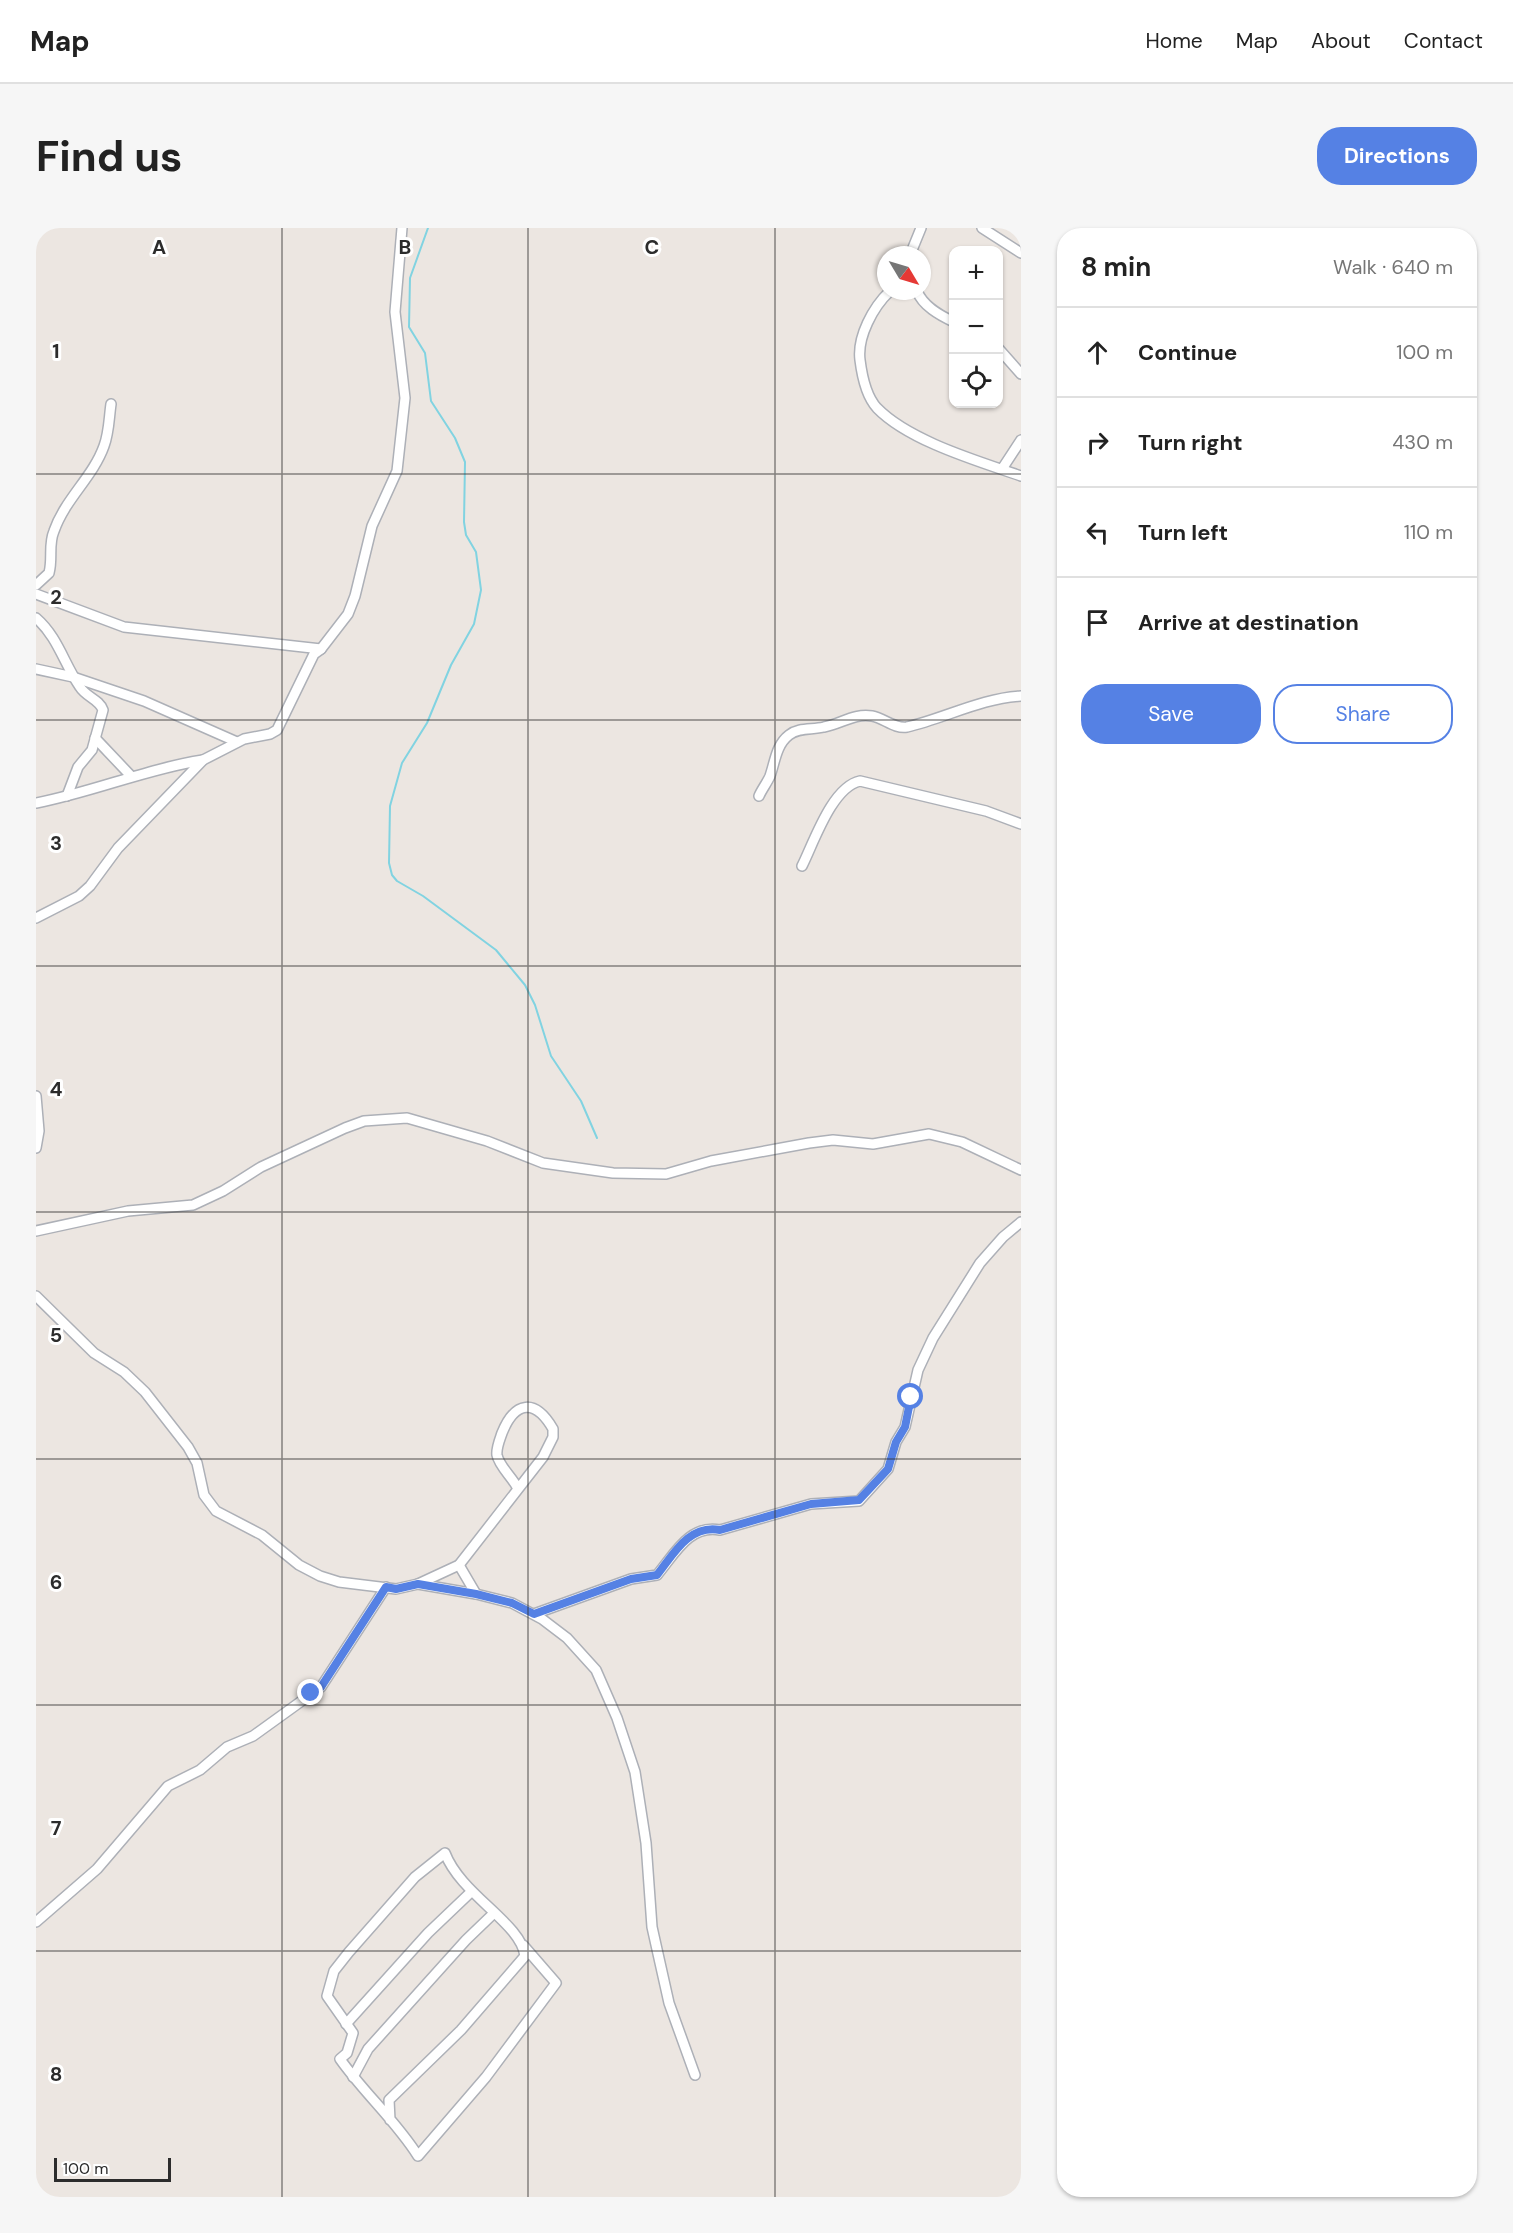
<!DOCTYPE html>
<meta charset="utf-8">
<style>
body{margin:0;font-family:"DM Sans",sans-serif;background:#f6f6f6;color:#222}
.controls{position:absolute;right:18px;top:18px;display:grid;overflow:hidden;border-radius:12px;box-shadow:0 2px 4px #0004}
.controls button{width:54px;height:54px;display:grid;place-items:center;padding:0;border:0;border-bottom:2px solid #e0e0e0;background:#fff;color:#222;font:30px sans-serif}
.compass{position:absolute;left:841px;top:18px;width:54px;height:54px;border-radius:50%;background:#fff;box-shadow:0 2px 4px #0004;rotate:128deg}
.scale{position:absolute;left:18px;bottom:15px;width:117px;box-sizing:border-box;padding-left:6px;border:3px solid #2c2c2c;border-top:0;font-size:16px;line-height:21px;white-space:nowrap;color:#2c2c2c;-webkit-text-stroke:4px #fff;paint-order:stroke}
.stop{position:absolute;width:18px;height:18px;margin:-14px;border:4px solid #5581e4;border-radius:50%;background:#fff}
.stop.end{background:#5581e4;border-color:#fff;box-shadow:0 2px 6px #0008}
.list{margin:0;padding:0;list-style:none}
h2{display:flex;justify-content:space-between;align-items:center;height:78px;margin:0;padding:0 24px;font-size:26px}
h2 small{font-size:20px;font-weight:400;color:#767676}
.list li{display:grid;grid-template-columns:39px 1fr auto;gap:18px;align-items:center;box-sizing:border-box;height:90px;padding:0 24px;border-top:2px solid #e0e0e0}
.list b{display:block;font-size:22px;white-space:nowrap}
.list em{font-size:20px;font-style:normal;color:#767676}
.actions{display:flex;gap:12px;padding:18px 24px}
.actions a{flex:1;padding:14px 0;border:2px solid #5581e4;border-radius:24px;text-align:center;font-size:21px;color:#5581e4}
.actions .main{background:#5581e4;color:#fff}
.icon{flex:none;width:33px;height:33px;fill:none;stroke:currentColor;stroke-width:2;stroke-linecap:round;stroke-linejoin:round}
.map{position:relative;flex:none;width:985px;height:1969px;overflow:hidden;border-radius:24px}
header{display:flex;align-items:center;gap:36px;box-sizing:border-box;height:84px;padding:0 30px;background:#fff;border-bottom:2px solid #e0e0e0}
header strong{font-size:28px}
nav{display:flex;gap:33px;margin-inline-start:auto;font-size:21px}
.intro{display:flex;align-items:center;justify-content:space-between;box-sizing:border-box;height:144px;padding:0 36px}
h1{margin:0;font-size:42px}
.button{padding:15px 27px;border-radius:24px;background:#5581e4;color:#fff;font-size:21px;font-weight:700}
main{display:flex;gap:36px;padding:0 36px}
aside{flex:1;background:#fff;border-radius:24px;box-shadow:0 2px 4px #0004}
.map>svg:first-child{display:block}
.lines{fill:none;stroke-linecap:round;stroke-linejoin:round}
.stream{stroke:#81d3e1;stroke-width:2}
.minor-casing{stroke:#adb0b7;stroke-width:12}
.minor{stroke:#fff;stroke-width:9}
.route{stroke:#5581e4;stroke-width:8}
.grid{fill:none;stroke:#2c2c2c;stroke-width:1.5;stroke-opacity:0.55}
.grid-label{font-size:20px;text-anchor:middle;font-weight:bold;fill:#2c2c2c;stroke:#fff;stroke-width:6;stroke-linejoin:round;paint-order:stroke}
</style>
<header>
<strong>Map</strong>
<nav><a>Home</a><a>Map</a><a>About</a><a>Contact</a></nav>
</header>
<div class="intro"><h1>Find us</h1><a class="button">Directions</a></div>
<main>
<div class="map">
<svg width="985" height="1969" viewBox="0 0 985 1969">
<rect width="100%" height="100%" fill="#ece6e1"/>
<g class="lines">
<polyline class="stream" points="392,0 374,50 373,99 389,125 395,173 419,210 429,234 428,294 430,307 440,324 445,362 438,396 415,437 391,495 366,535 354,578 353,635 356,647 361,653 387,668 460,722 489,757 499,777 515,828 545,873 561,910"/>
<defs>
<g id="minor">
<polyline points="946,0 985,25"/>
<polyline points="874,27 885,0"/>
<path d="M854 63C837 79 821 109 824 132 826 148 830 168 841 180 873 213 942 233 985 248"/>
<path d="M881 63C887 78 903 87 918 94"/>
<polyline points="962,120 985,146"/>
<polyline points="966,241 985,212"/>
<path d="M0 357 13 345C17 330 12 317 18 303 29 271 57 249 68 218 73 205 73 190 75 176"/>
<polyline points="0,366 88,399 285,421"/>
<path d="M0 390C22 409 28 436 44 459 50 469 63 471 67 482L56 522 42 539 31 568"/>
<polyline points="0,441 37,449 108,473 201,514"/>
<polyline points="59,510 95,548"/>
<path d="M723 568C726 561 731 555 734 548 739 534 740 517 753 507 763 499 776 502 788 499 805 496 818 485 836 488 848 490 858 501 871 499 909 490 946 470 985 468"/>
<path d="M0 575C57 564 110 541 167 532"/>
<path d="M766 638C778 614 796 559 824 553L950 583 985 596"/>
<polyline points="0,690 43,668 54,658 82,620 167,532 208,511 234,506 241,502 278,426 285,421 312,386 319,368 336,298 361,243 369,170 359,84 366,0"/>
<polyline points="0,868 3,903 0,920"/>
<polyline points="0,1003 92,983 157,977 187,963 225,939 309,900 328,893 371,890 451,913 507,935 577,945 630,946 675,933 773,915 797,912 837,916 893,906 926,914 985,942"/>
<polyline points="0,1068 58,1125 88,1144 109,1164 152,1219 161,1235 168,1267 180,1283 226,1307 263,1337 284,1348 303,1354 360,1361 382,1356 440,1366 476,1375 506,1391 531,1410 560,1442 581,1490 599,1544 610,1615 616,1699 633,1775 659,1847"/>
<polyline points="423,1337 440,1366"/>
<path d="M382 1356 423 1337 507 1229 517 1209V1201C499 1170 479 1173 466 1205 464 1211 460 1220 461 1227 463 1238 476 1249 481 1259"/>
<path d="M498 1386 595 1351 621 1347C638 1327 653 1296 684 1302L775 1276 823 1273 852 1241 860 1214 869 1199 882 1142 897 1110 944 1035 967 1009 985 994"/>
<polyline points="0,1694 61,1641 132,1558 164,1542 191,1519 217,1508 285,1459 350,1359"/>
<polyline points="310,1796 392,1705 435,1664"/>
<polyline points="317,1849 332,1821 430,1712 457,1686"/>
<path d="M354 1892 353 1872 425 1802 489 1728C485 1695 425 1667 409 1625L379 1649 313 1724 298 1743 291 1768 317 1805 311 1825 304 1831C328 1865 360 1893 382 1928L450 1849 520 1755 487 1717"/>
</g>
</defs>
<use href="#minor" class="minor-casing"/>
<use href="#minor" class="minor"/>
</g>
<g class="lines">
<path class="route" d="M275 1465 285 1459 350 1359 360 1361 382 1356 440 1366 476 1375 498 1386 595 1351 621 1347C637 1327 653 1296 684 1302L775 1276 823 1272 852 1241 860 1214 869 1199 875 1169"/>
</g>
<path class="grid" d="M246 0V1969M492 0V1969M739 0V1969M0 246H985M0 492H985M0 738H985M0 984H985M0 1231H985M0 1477H985M0 1723H985"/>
<g class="grid-label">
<text x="123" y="26">A</text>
<text x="369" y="26">B</text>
<text x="616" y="26">C</text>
<text x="20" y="130">1</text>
<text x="20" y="376">2</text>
<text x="20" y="622">3</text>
<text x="20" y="868">4</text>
<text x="20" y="1114">5</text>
<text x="20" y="1361">6</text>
<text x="20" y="1607">7</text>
<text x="20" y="1853">8</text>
</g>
</svg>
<div class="controls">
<button>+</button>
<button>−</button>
<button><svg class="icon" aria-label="locate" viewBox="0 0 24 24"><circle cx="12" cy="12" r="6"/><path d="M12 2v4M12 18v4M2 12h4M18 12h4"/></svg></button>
</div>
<svg class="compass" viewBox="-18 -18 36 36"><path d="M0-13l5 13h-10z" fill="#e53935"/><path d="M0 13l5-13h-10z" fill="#767676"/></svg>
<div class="scale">100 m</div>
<div class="stop" style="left:875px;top:1169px"></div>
<div class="stop end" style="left:275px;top:1465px"></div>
</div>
<aside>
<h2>8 min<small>Walk · 640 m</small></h2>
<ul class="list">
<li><svg class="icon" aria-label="ahead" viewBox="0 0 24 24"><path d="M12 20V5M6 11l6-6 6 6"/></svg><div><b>Continue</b></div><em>100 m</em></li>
<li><svg class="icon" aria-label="right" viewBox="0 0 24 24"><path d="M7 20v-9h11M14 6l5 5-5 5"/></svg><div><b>Turn right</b></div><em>430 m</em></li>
<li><svg class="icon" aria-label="left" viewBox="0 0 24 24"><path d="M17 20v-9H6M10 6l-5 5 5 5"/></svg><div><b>Turn left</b></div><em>110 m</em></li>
<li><svg class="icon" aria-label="arrive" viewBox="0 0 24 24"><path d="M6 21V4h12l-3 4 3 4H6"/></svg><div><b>Arrive at destination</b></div></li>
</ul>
<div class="actions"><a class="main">Save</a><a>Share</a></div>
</aside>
</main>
